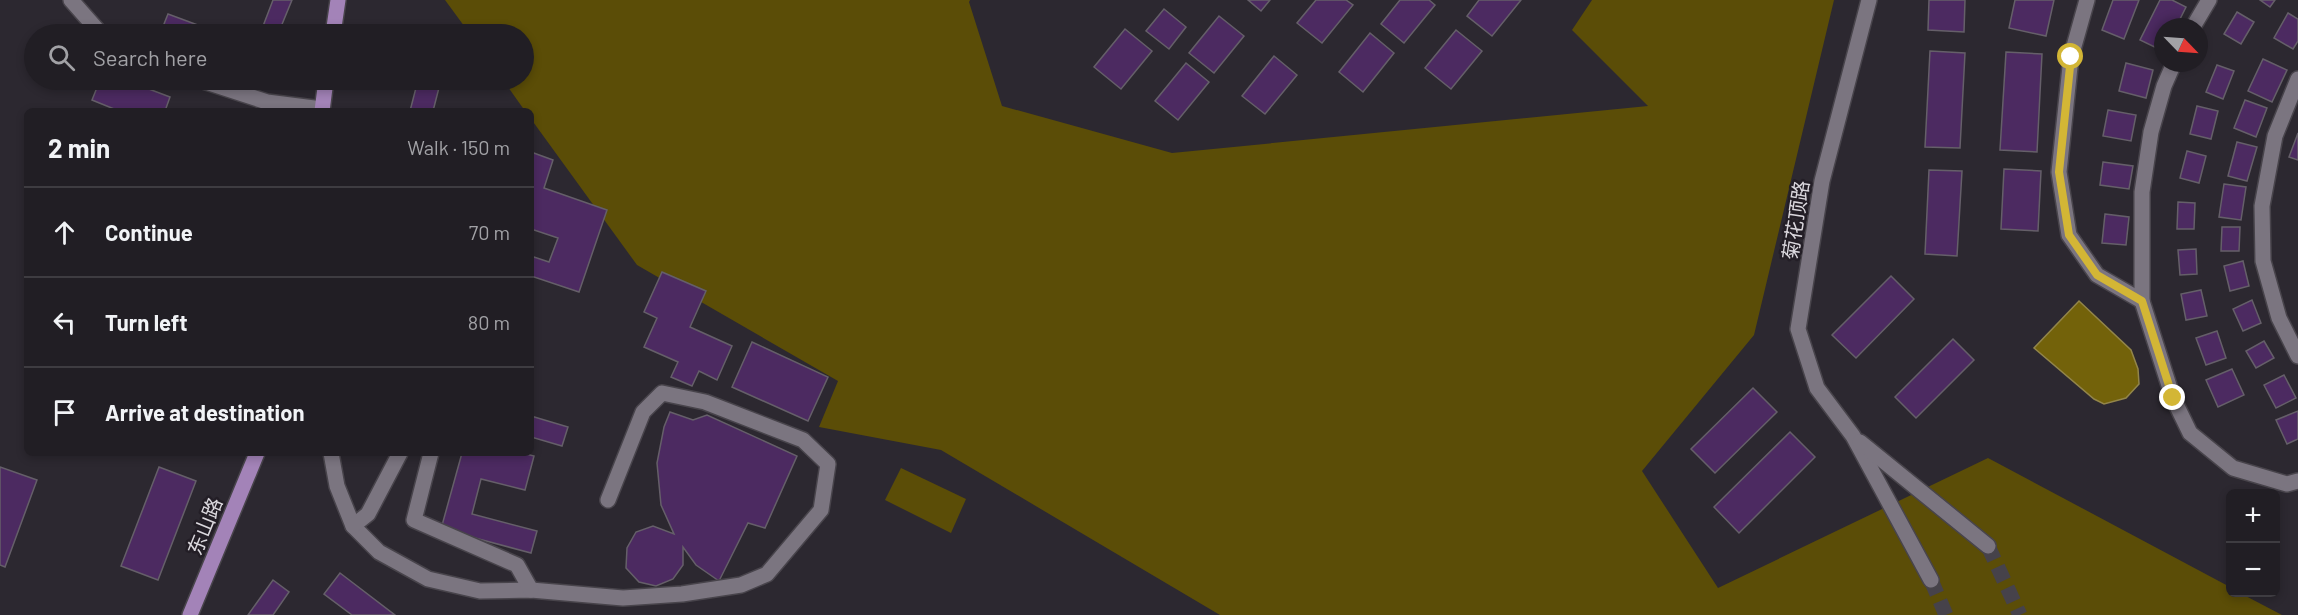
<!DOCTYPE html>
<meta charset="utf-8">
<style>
body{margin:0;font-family:Barlow,"Noto Sans SC",sans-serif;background:#2d2b31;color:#f1f3f6}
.controls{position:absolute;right:18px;bottom:18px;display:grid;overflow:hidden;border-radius:9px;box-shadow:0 3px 9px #0003}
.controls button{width:54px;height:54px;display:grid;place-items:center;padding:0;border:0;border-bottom:2px solid #3e3c41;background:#211e24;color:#f1f3f6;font:30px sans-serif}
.compass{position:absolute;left:2154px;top:18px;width:54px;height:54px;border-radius:50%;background:#211e24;box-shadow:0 3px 9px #0003;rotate:115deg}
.stop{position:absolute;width:18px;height:18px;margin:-14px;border:4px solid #d3b635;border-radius:50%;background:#fff}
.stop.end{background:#d3b635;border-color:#fff;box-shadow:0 2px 6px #0008}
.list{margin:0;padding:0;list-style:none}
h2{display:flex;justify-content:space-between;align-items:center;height:78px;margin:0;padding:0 24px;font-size:26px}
h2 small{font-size:20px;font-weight:400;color:#a2a2a6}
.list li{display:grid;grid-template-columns:39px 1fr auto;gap:18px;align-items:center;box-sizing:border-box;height:90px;padding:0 24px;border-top:2px solid #3e3c41}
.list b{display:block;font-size:22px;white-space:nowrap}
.list em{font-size:20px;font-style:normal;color:#a2a2a6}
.icon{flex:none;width:33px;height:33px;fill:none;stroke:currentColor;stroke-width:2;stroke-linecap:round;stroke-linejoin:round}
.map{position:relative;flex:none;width:2298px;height:615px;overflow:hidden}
.search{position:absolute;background:#211e24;box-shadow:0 3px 9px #0003;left:24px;top:24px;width:510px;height:66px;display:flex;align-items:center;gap:15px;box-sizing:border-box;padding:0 21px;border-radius:33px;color:#a2a2a6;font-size:22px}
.panel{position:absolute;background:#211e24;box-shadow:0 3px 9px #0003;left:24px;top:108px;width:510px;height:348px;border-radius:9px}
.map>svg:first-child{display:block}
.green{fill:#5b4d07}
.water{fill:#73620a;stroke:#92854a;stroke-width:1.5}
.building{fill:#4c2a61;stroke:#655f69;stroke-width:1.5}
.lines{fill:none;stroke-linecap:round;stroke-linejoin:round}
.minor-tunnel{stroke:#46424a;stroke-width:15;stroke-dasharray:15 8;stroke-linecap:butt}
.minor-casing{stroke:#48444b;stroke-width:18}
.major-casing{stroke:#48444b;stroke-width:18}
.minor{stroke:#7b7580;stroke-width:15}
.major{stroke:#a383b8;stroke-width:15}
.route{stroke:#d3b635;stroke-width:8}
.labels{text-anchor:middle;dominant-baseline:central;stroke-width:5;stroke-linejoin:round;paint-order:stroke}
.street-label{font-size:20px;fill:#dbd8de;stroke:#231e26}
</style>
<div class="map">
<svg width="2298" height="615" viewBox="0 0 2298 615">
<rect width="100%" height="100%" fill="#2c2830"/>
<g class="green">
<polygon points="445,0 970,0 969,2 1002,106 1172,153 1648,106 1572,30 1592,0 1834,0 1754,335 1642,471 1718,588 1988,458 2230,587 2230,592 2240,593 2282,615 1220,615 941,450 819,427 838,381 637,265 531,119 531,111 525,111 503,80 524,80 524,34 470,34"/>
<polygon points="901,468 966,499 951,533 885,500"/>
</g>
<polygon class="water" points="2079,301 2131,350 2138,369 2139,384 2126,398 2104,404 2094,399 2034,348"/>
<g class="building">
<polygon points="273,0 292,0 278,34 260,34"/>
<polygon points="1248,0 1270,0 1261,11"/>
<polygon points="1316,0 1346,0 1353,5 1322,43 1297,23"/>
<polygon points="1400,0 1429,0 1435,5 1404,43 1381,24"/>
<polygon points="1479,0 1521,0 1492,36 1467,16"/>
<polygon points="1929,0 1965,0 1964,32 1928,30"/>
<polygon points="2015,0 2054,0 2046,36 2009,28"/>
<polygon points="2113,0 2139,0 2124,39 2102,30"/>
<polygon points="2160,0 2172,0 2186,7 2176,27 2163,27 2163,51 2140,40"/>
<polygon points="2260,0 2275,0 2270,7"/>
<polygon points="1164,9 1186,27 1169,49 1146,31"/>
<polygon points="2237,12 2254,22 2241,44 2224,34"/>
<polygon points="2288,13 2298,19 2298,41 2293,49 2274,38"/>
<polygon points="168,14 222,34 160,34"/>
<polygon points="1219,16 1244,36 1214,73 1189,53"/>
<polygon points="1125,29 1152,51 1121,89 1094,67"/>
<polygon points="1456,30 1482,51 1451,89 1425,68"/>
<polygon points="1370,33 1394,53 1363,92 1339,72"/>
<polygon points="1930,51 1965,53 1960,148 1925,147"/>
<polygon points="2006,52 2042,54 2037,152 2000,150"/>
<polygon points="1274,56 1297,75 1265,114 1242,96"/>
<polygon points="2263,59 2287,70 2272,102 2248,91"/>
<polygon points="1186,63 1209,82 1178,120 1155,101"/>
<polygon points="2126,63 2153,70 2146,98 2119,91"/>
<polygon points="2217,65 2234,71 2223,99 2206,92"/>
<polygon points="100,80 125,80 170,97 165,111 119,111 92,100"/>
<polygon points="418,80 441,80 433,111 410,111"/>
<polygon points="2245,100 2267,108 2256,137 2234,128"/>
<polygon points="2197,106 2218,111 2211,139 2190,134"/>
<polygon points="2108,110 2136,115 2131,141 2103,136"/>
<polygon points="2298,133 2298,160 2289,157"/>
<polygon points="2237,142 2257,147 2247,181 2228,176"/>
<polygon points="2187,151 2206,156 2199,183 2180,178"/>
<polygon points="531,152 553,160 544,188 607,210 579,292 531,276 531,256 549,262 558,238 531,229"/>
<polygon points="2103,162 2133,166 2129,189 2100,185"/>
<polygon points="2004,169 2041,171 2038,231 2001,229"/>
<polygon points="1929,170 1962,171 1957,256 1925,254"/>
<polygon points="2224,184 2246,187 2241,220 2219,217"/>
<polygon points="2178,202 2195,203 2194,229 2177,229"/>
<polygon points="2105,214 2129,217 2126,245 2102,243"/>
<polygon points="2222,227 2240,227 2239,251 2221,251"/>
<polygon points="2196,249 2197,274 2180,275 2178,250"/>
<polygon points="2243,261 2249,286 2230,291 2224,266"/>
<polygon points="662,272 706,291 690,327 732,346 717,380 699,371 692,386 671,377 678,362 644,347 657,318 644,312"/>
<polygon points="1891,276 1914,299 1856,358 1832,335"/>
<polygon points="2201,290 2207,316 2186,320 2181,294"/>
<polygon points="2252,300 2261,323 2243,331 2233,309"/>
<polygon points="2217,331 2226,358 2206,365 2196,338"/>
<polygon points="1953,339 1974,360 1916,418 1895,397"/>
<polygon points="2264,341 2274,358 2256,368 2246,351"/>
<polygon points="752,342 828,377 808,421 732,387"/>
<polygon points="2232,369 2244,395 2218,407 2206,380"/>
<polygon points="2284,375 2296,398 2276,408 2264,385"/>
<polygon points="1753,388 1777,412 1715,473 1691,449"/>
<polygon points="2298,411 2298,439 2287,444 2276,420"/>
<polygon points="670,412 693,420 707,415 797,456 765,528 748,523 719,581 696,565 683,547 683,565 673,579 656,586 639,582 626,568 627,548 636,532 653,526 674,534 661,505 657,463 664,427"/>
<polygon points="531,416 568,427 562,446 531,437"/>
<polygon points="1790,432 1815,457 1739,533 1714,507"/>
<polygon points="462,453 522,453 534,456 525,490 481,479 472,514 537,531 531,553 441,529"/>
<polygon points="0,467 37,480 5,567 0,565"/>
<polygon points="159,467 196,481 158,580 121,566"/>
<polygon points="340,573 395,615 352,615 324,594"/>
<polygon points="273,580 289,592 273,615 248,615"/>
</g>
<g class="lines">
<g class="minor-tunnel">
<polyline points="1988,546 2020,615"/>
<polyline points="1931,580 1946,615"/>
</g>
<defs>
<g id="minor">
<polyline points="71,0 101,34"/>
<polyline points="1869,0 1822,181 1798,329 1817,388 1853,436 1931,580"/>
<polyline points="2087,0 2071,57 2059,172 2069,235 2097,275 2142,301"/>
<polyline points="2193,27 2209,0"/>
<polyline points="2174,63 2164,86 2151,132 2142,192 2142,301 2173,398 2190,433 2233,468 2287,484 2298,481"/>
<polyline points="2298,79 2275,136 2262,206 2263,261 2279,318 2298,356"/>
<polyline points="200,80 267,102 322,109"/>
<polyline points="1860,442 1988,546"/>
<polyline points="331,453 337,486 353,526 379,552 428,579 480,591 531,590 623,598 682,594 741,585 767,574 821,510 828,464 803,440 705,402 662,393 643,412 608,500"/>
<polyline points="431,453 414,520 517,565 531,590"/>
<polyline points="353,526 368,514 400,453"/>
</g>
<g id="major">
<polyline points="333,34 338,0"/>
<polyline points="322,111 326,80"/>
<polyline points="190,615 257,453"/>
</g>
</defs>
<use href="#minor" class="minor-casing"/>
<use href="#major" class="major-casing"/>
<use href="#minor" class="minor"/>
<use href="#major" class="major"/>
</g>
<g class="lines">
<polyline class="route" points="2071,57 2059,172 2069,235 2097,275 2142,301 2173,398"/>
</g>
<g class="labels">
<g class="street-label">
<text transform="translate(1795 220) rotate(-81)">菊花顶路</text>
<text transform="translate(204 526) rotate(-68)">东山路</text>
</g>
</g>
</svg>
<div class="controls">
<button>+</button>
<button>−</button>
</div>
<svg class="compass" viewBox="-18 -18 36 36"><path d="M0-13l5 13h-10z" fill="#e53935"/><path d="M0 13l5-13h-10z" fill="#a2a2a6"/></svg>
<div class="stop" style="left:2071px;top:57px"></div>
<div class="stop end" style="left:2173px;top:398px"></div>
<div class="search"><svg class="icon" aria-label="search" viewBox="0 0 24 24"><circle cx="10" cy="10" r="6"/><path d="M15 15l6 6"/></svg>Search here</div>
<section class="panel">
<h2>2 min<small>Walk · 150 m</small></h2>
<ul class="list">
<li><svg class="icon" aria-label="ahead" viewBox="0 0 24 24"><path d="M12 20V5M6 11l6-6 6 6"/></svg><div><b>Continue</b></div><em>70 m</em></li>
<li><svg class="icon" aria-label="left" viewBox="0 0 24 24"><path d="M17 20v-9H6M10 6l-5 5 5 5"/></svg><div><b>Turn left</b></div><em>80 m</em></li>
<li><svg class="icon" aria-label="arrive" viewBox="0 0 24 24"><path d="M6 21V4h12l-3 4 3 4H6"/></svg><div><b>Arrive at destination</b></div></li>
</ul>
</section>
</div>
